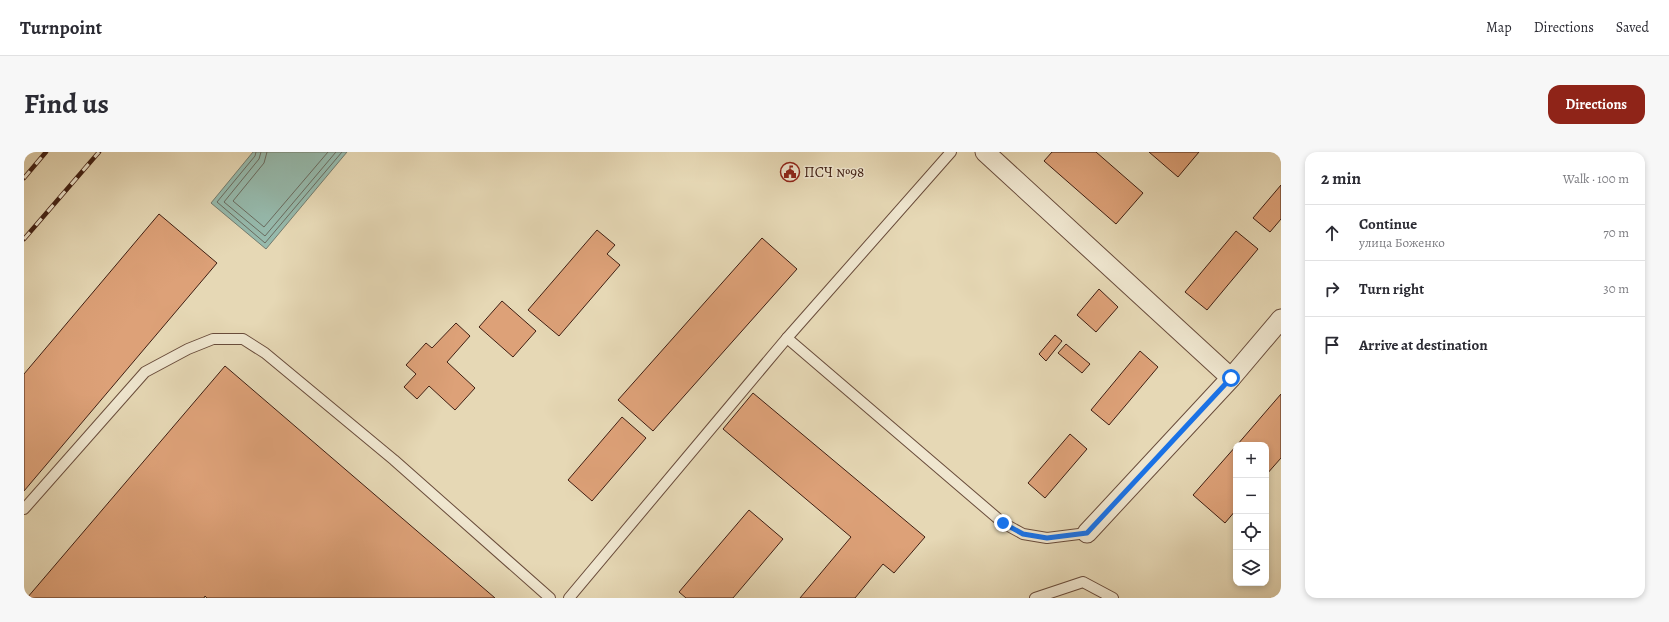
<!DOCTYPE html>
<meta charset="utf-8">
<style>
body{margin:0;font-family:Alegreya,serif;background:#f7f7f7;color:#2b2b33}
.controls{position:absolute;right:12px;bottom:12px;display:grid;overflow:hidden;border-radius:8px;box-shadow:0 2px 6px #0003}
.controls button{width:36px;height:36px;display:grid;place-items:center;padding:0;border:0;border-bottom:1px solid #e1e1e2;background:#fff;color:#2b2b33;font:20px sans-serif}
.stop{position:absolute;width:12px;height:12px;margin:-9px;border:3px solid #1a73e8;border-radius:50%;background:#fff}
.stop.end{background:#1a73e8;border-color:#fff;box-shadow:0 1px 4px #0008}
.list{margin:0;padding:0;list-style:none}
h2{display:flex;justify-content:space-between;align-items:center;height:52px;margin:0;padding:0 16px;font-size:17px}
h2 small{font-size:13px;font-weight:400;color:#7c7c81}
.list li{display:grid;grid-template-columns:26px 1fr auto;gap:12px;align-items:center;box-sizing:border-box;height:56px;padding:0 16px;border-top:1px solid #e1e1e2}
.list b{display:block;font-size:15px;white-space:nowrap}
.list p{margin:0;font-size:13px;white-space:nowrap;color:#7c7c81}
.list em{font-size:13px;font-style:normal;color:#7c7c81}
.icon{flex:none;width:22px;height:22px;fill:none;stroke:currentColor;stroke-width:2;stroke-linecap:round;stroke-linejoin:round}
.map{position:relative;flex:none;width:1257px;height:446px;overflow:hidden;border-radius:12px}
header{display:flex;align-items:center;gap:24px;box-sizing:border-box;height:56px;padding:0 20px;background:#fff;border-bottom:1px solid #e1e1e2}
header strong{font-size:19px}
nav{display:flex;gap:22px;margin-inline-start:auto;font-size:14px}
.intro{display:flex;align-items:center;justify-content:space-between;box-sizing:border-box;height:96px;padding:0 24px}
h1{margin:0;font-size:28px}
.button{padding:10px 18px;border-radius:12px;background:#8f2418;color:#fff;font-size:14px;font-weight:700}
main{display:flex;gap:24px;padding:0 24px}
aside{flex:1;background:#fff;border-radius:12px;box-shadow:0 2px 6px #0003}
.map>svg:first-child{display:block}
.water{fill:#96baad;stroke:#737c6f}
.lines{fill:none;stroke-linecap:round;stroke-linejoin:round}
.shore{stroke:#6a6c60;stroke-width:1}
.building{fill:#dda178;stroke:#3f1e12}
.service-casing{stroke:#694c3b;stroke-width:12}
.minor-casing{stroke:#694c3b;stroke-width:21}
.service{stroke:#efe6cf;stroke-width:10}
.minor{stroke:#efe6cf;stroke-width:19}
.rail-casing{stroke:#3f1e12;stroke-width:4.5}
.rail{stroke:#efe6cf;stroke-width:3;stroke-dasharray:9;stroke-linecap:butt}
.route{stroke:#1a73e8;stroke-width:5}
.labels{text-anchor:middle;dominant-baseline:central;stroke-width:3;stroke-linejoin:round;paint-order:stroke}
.poi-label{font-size:15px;fill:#3f1e12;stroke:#efe6cf;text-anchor:start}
</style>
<header>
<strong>Turnpoint</strong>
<nav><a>Map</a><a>Directions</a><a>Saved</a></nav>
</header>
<div class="intro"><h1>Find us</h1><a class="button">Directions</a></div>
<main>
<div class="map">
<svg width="1257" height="446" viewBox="0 0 1257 446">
<rect width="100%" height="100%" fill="#e6d8b5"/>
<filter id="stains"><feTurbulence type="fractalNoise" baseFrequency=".005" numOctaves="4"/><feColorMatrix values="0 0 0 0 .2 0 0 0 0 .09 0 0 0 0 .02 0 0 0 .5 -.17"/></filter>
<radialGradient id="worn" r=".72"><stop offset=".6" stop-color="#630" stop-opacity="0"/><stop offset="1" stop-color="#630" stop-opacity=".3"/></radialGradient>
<polygon class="water" points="229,0 323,0 242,97 187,51"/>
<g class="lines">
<g class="shore">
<polyline points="232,0 231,4 193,50 241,91 318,0"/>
<polyline points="237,0 235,7 200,50 241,84 312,0"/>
<polyline points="243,0 240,11 209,49 240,75 304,0"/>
</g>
</g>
<g class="building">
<polygon points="1028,0 1072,0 1119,41 1092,72 1020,9"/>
<polygon points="1125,0 1175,0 1154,25"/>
<polygon points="1257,33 1257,67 1246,80 1229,66"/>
<polygon points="135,62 193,111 0,339 0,222"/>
<polygon points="573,78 591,93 583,102 596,113 535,184 504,158"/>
<polygon points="1212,79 1234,97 1183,158 1161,140"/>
<polygon points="738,86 773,117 629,279 594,248"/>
<polygon points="1075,137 1094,155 1072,180 1053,163"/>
<polygon points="478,149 512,179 489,205 455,175"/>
<polygon points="432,171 446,184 423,210 451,236 431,258 405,234 393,247 380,235 392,222 382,213 402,191 408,196"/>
<polygon points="1031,183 1038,189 1022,209 1015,202"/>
<polygon points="1042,192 1066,212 1058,221 1034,201"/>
<polygon points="1116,199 1134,215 1085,273 1067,258"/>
<polygon points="201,214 471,446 183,446 181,444 180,446 3,446"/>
<polygon points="729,241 901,385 870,421 859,412 831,446 776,446 827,385 699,277"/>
<polygon points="1257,242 1257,306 1242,323 1242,293 1213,293"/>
<polygon points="598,265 622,286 568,349 544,328"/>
<polygon points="1046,282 1063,297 1021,346 1004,331"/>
<polygon points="1212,294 1212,358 1201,371 1169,343"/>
<polygon points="725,358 759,387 709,446 662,446 655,440"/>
</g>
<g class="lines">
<defs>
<g id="service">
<polyline points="763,186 979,371 999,382 1023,386 1063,381"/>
<polyline points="0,357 121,220 164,197 189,187 219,187 241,201 370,308 526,446"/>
<polyline points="545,446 763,186 927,0"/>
<polyline points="1011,446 1059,430 1089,446"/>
</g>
<g id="minor">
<polyline points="961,0 1207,226"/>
<polyline points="1063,381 1207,226 1257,167"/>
</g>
</defs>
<use href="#service" class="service-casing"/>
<use href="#minor" class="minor-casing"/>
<use href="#service" class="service"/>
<use href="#minor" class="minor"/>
<defs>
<g id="rail">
<polyline points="0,26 22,0"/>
<polyline points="0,87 75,0"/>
</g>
</defs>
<use href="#rail" class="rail-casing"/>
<use href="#rail" class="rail"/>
</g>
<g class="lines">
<polyline class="route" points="979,371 999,382 1023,386 1063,381 1207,226"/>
</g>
<defs>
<symbol id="civic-ring" viewBox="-11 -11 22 22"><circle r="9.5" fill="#efe6cf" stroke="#8f2418" stroke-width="1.5"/><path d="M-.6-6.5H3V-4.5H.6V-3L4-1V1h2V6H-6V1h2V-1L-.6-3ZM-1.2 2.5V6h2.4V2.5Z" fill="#8f2418"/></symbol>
</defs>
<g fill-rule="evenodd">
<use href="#civic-ring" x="755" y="9" width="22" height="22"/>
</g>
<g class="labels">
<g class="poi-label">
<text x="780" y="20">ПСЧ №98</text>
</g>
</g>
<rect width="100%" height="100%" filter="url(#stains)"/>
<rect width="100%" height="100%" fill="url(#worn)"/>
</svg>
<div class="controls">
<button>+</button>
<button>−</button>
<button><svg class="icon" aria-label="locate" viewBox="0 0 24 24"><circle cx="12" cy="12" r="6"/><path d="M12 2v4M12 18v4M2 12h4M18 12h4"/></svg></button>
<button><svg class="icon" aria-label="layers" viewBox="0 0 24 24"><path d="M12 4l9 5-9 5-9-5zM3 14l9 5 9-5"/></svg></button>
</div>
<div class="stop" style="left:1207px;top:226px"></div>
<div class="stop end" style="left:979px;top:371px"></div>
</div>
<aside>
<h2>2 min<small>Walk · 100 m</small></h2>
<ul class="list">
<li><svg class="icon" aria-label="ahead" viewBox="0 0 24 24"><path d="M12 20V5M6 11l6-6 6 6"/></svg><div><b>Continue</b><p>улица Боженко</p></div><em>70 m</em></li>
<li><svg class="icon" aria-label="right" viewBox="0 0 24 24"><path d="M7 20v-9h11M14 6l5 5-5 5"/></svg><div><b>Turn right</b></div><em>30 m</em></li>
<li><svg class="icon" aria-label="arrive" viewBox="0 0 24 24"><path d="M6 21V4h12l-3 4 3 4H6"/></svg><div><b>Arrive at destination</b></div></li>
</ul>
</aside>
</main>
